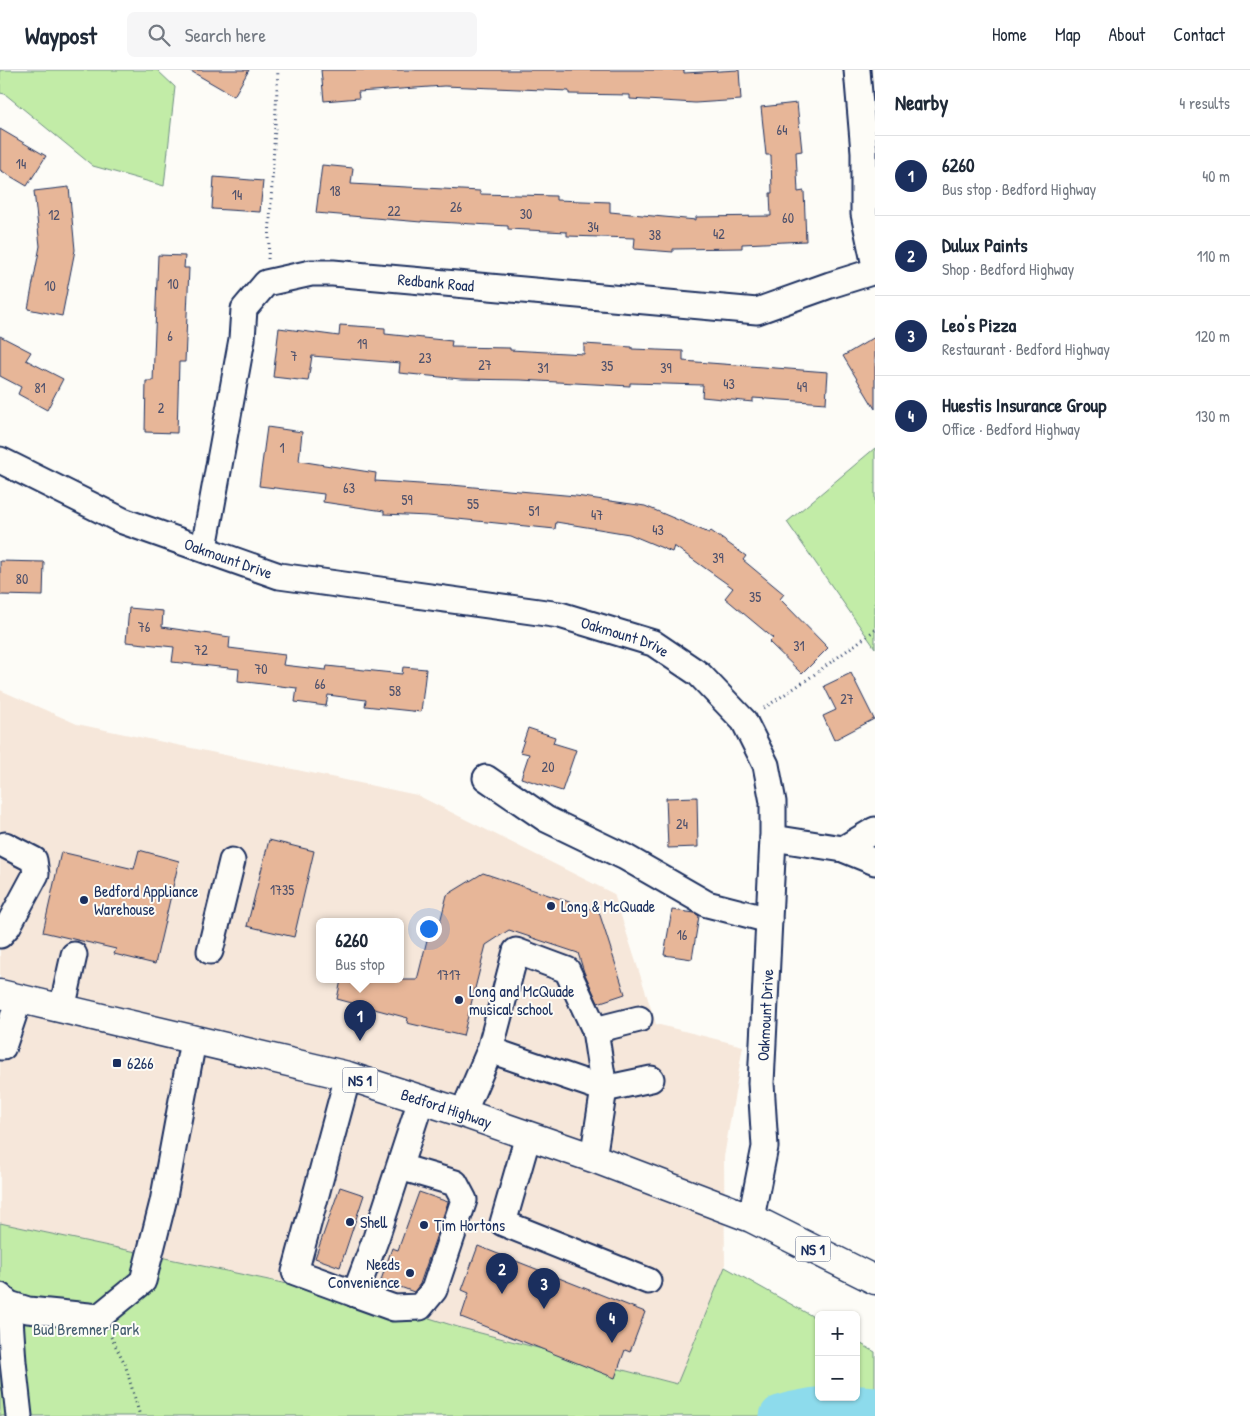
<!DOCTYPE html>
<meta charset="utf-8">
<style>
body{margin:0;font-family:"Patrick Hand",sans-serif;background:#f6f6f7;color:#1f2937}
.controls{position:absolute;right:15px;bottom:15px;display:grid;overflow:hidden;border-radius:8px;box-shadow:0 1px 4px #0004}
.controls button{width:45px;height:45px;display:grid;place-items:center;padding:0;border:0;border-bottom:1px solid #e0e1e3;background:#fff;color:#1f2937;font:25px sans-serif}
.you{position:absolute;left:428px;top:858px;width:18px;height:18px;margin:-12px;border:4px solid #fff;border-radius:50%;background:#1a73e8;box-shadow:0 0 0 8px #1a73e833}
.badge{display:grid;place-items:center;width:32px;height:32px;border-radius:50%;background:#1b2f5e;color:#fff;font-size:16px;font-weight:700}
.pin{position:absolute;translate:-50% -41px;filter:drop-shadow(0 1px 2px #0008)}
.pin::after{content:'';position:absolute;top:26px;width:18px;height:15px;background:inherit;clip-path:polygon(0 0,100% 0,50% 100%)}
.popup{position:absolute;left:316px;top:848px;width:88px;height:65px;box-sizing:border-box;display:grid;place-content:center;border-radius:8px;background:#fff;filter:drop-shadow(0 1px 4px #0005);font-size:16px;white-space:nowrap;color:#747a83}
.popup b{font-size:19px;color:#1f2937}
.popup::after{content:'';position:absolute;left:50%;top:100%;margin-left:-10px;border:10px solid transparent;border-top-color:#fff}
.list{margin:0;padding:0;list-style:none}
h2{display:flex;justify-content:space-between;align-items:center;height:65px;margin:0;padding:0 20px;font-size:21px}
h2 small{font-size:16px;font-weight:400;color:#747a83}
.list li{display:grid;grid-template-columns:32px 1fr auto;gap:15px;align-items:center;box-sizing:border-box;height:80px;padding:0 20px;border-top:1px solid #e0e1e3}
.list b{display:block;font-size:19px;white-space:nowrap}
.list p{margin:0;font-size:16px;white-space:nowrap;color:#747a83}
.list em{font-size:16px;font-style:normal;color:#747a83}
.icon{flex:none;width:28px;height:28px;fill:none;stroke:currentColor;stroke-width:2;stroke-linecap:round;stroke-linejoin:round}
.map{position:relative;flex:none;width:875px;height:1346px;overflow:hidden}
header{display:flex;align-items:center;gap:30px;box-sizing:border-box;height:70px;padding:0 25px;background:#fff;border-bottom:1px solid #e0e1e3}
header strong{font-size:24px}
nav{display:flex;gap:28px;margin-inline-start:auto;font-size:18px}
.search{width:350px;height:45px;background:#f6f6f7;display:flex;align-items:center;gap:12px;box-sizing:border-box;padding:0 18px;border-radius:8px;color:#747a83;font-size:19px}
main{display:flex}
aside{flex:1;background:#fff}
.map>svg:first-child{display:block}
.built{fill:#f6e7da;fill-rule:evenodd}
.green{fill:#c2eca7;stroke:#6e8e82}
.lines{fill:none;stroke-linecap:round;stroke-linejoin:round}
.river{stroke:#8ddbec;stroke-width:41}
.building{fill:#e7b698;stroke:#1b2f5e}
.minor-casing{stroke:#1b2f5e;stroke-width:29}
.major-casing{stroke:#1b2f5e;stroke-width:31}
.path{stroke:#1b2f5e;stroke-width:3;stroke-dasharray:1 4;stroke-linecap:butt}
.minor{stroke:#fdfcf7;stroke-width:25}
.major{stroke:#fdfcf7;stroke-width:28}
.poi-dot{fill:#1b2f5e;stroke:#fdfcf7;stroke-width:2}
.labels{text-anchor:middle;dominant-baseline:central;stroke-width:4;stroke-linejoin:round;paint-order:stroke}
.number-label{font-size:14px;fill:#4e516c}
.shield{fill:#fdfcf7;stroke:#5f6c8c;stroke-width:1}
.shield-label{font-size:15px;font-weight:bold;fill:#1b2f5e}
.street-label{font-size:16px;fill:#1b2f5e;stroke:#fdfcf7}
.poi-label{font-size:16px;fill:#1b2f5e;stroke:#fdfcf7;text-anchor:start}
.park-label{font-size:16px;fill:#455e70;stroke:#fdfcf7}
</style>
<header>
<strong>Waypost</strong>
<div class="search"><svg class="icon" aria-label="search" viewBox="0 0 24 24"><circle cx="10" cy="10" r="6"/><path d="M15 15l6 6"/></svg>Search here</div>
<nav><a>Home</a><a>Map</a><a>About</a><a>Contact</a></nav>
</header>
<main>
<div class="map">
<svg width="875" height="1346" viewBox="0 0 875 1346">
<rect width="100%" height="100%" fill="#fdfcf7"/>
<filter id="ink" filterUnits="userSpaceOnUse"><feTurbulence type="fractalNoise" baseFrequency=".02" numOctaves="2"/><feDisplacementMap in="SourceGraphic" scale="10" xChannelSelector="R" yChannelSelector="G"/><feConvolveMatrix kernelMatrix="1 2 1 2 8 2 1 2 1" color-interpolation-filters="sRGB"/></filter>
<g filter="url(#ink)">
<path class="built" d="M0 620 77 654 417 725 614 824 656 954 743 976 724 1087 725 1197 678 1314 461 1258 391 1236 0 1153ZM320 852H400V910H320Z"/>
<g class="green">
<polygon points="0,0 157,0 175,17 164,116 93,96 5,24 0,23"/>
<polygon points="875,378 875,578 787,452"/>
<polygon points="0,1153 391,1236 461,1258 677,1314 725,1197 819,1250 819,1327 856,1327 856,1271 875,1282 875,1346 0,1346"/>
</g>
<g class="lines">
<path class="river" d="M780 1346C811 1336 843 1334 875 1337"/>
</g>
<g class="building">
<polygon points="189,0 249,0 234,26"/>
<polygon points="321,0 684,0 684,3 739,0 741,30 695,33 630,29 630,25 569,24 569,21 444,16 358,22 359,28 324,31"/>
<polygon points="797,33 802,81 796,82 798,122 804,121 806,171 742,174 742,178 673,179 673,182 634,179 635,168 567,166 567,162 508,159 508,156 421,151 421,152 316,143 322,95 353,98 351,114 480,121 480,124 556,126 556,130 610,132 610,142 696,150 696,147 771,146 770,123 772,123 771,85 766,85 761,37"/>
<polygon points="0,59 46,86 27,116 0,100"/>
<polygon points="214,107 263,111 260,142 212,139"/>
<polygon points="69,117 75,180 62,246 28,239 40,176 34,121"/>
<polygon points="158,185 185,186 184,198 189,198 185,292 179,292 177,363 145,362 146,311 153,311"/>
<polygon points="340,255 385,258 385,264 452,271 451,277 510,278 510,280 584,284 584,274 632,277 632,279 683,281 683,291 828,302 826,333 753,328 753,332 702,327 703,315 630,313 630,316 521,310 461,309 399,303 400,293 312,286 308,311 273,307 279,258 339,266"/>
<polygon points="0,266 31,282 26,290 63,309 47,340 18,324 21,317 0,306"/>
<polygon points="875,267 875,339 843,286"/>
<polygon points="267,357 302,362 299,391 376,403 375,411 450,416 451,415 576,426 645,436 709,463 711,461 746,486 743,490 784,524 780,529 828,578 802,604 769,572 773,568 725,528 733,518 674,476 672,482 629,464 556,452 555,459 428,446 384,444 384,441 323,432 324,424 259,416"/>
<polygon points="0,491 44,492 43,526 0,525"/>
<polygon points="129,538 163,541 162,557 230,567 229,578 285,585 283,595 326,600 327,596 402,604 403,597 426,599 421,642 365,636 366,630 328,625 326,636 295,632 297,618 238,611 239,599 172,592 174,577 126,572"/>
<polygon points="851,603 874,649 834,670 823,646 836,640 824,616"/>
<polygon points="528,658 555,667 553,673 576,680 562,721 521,708 529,684 520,682"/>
<polygon points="697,727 698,777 668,778 666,728"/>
<polygon points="269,770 314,781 294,867 247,856"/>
<polygon points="139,780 179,791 155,894 114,884 116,879 43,862 61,782 134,799"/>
<polygon points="483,803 599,842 625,924 598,933 584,902 578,883 509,860 486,875 463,966 407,953 408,948 337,929 341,910 417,910 431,854 439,856 447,825"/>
<polygon points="672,840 695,843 699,846 692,889 664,885"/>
<polygon points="340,1117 364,1125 340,1197 315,1188"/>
<polygon points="419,1122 448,1132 420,1214 414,1222 381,1210 392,1178 398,1180"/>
<polygon points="478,1176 645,1242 630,1282 625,1280 615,1308 461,1247 469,1223 462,1220"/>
</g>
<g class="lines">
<defs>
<g id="minor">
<polyline points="857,0 864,82 864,144 875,196"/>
<path id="s1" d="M0 390 123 451 279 506 560 545 653 573 699 604 744 651 766 695 773 732V768L761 1013 765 1077 751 1148"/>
<path id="s2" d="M204 478 242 269 244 239 266 213 311 203H333L757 241 830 215 875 201"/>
<polyline points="486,708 546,749 625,787 707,834 769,850"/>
<polyline points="773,768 843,779 875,792"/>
<polyline points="843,779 875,760"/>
<polyline points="0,865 8,856 36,804 34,790 5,775"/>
<polyline points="210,881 232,791"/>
<polyline points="62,939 74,885"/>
<polyline points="595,960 639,949"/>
<polyline points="0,977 3,977 19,929"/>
<polyline points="490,980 604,1019 651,1009"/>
<polyline points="348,1006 295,1202 355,1224 376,1168 421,1030"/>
<polyline points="463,1043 490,980 516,881 567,900 595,960 604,1019 593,1088"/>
<polyline points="528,1066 503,1153 648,1211"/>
<polyline points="355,1224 394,1238 420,1237 434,1220 464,1130 455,1113 400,1097"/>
<polyline points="0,1226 9,1234 28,1240 99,1247 143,1211 163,1132 193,971"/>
<polyline points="9,1234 13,1292 19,1346"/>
</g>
<g id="major">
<path id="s3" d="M0 924 348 1006 463 1043 593 1088 751 1148 875 1210"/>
</g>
</defs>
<use href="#minor" class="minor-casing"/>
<use href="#major" class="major-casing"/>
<g class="path">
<polyline points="268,189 278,0"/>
<polyline points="764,638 808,609 875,560"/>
<polyline points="111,1267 125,1294 140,1346"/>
</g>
<use href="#minor" class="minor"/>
<use href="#major" class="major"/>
</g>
</g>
<g class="poi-dot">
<circle cx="84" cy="830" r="5"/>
<circle cx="551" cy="836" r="5"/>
<circle cx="459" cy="930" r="5"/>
<rect x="112" y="988" width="10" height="10" rx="2.5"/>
<circle cx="350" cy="1152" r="5"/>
<circle cx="424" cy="1155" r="5"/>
<circle cx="410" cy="1203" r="5"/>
</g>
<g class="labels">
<g class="number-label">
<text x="782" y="59">64</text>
<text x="21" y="93">14</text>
<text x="335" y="120">18</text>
<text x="237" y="124">14</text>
<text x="456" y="136">26</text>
<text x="394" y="140">22</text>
<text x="526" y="143">30</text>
<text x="54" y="144">12</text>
<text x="788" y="147">60</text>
<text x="593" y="156">34</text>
<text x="719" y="163">42</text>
<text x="655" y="164">38</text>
<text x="173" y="213">10</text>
<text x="50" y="215">10</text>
<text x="170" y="265">6</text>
<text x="362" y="273">19</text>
<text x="294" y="285">7</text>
<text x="425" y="287">23</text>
<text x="485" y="294">27</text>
<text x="607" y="295">35</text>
<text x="543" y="297">31</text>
<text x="666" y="297">39</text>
<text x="729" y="313">43</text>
<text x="802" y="316">49</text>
<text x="40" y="317">81</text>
<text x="161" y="337">2</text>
<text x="282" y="377">1</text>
<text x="349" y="417">63</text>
<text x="407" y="429">59</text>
<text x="473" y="433">55</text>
<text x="534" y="440">51</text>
<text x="597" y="444">47</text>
<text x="658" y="459">43</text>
<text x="718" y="487">39</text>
<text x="22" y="508">80</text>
<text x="755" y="526">35</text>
<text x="144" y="556">76</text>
<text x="799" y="575">31</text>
<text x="201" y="579">72</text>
<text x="261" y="598">70</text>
<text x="320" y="613">66</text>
<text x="395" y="620">58</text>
<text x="847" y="628">27</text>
<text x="548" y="696">20</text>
<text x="682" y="753">24</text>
<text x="282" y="819">1735</text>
<text x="682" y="864">16</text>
<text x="449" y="904">1717</text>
</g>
<g class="shield">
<rect x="342.5" y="997.5" width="35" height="25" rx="4"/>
<rect x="795.5" y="1166.5" width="35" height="25" rx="4"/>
</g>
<g class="shield-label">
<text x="360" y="1010">NS 1</text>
<text x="813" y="1179">NS 1</text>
</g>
<g class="street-label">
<text stroke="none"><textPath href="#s2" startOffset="448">Redbank Road</textPath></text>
<text stroke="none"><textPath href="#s1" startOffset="249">Oakmount Drive</textPath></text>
<text stroke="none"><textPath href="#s1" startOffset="655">Oakmount Drive</textPath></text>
<text transform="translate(765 945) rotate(-87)">Oakmount Drive</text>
<text stroke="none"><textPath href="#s3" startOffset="461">Bedford Highway</textPath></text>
</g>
<g class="poi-label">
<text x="94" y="821">Bedford Appliance<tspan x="94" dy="18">Warehouse</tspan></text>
<text x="561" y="836">Long &amp; McQuade</text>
<text x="469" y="921">Long and McQuade<tspan x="469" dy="18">musical school</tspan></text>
<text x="127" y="993">6266</text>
<text x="360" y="1152">Shell</text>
<text x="434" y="1155">Tim Hortons</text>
<text x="400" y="1194" text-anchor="end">Needs<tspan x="400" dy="18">Convenience</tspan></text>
</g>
<g class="park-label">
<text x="86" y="1259">Bud Bremner Park</text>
</g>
</g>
</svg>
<div class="controls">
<button>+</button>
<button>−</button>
</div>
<div class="you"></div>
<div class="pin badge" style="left:360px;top:971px">1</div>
<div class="popup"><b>6260</b>Bus stop</div>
<div class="pin badge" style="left:502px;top:1224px">2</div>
<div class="pin badge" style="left:544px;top:1239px">3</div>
<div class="pin badge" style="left:612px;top:1273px">4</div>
</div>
<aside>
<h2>Nearby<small>4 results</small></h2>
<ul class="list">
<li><span class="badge">1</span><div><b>6260</b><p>Bus stop · Bedford Highway</p></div><em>40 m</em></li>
<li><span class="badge">2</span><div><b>Dulux Paints</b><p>Shop · Bedford Highway</p></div><em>110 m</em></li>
<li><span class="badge">3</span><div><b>Leo's Pizza</b><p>Restaurant · Bedford Highway</p></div><em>120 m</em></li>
<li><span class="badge">4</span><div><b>Huestis Insurance Group</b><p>Office · Bedford Highway</p></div><em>130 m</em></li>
</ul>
</aside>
</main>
